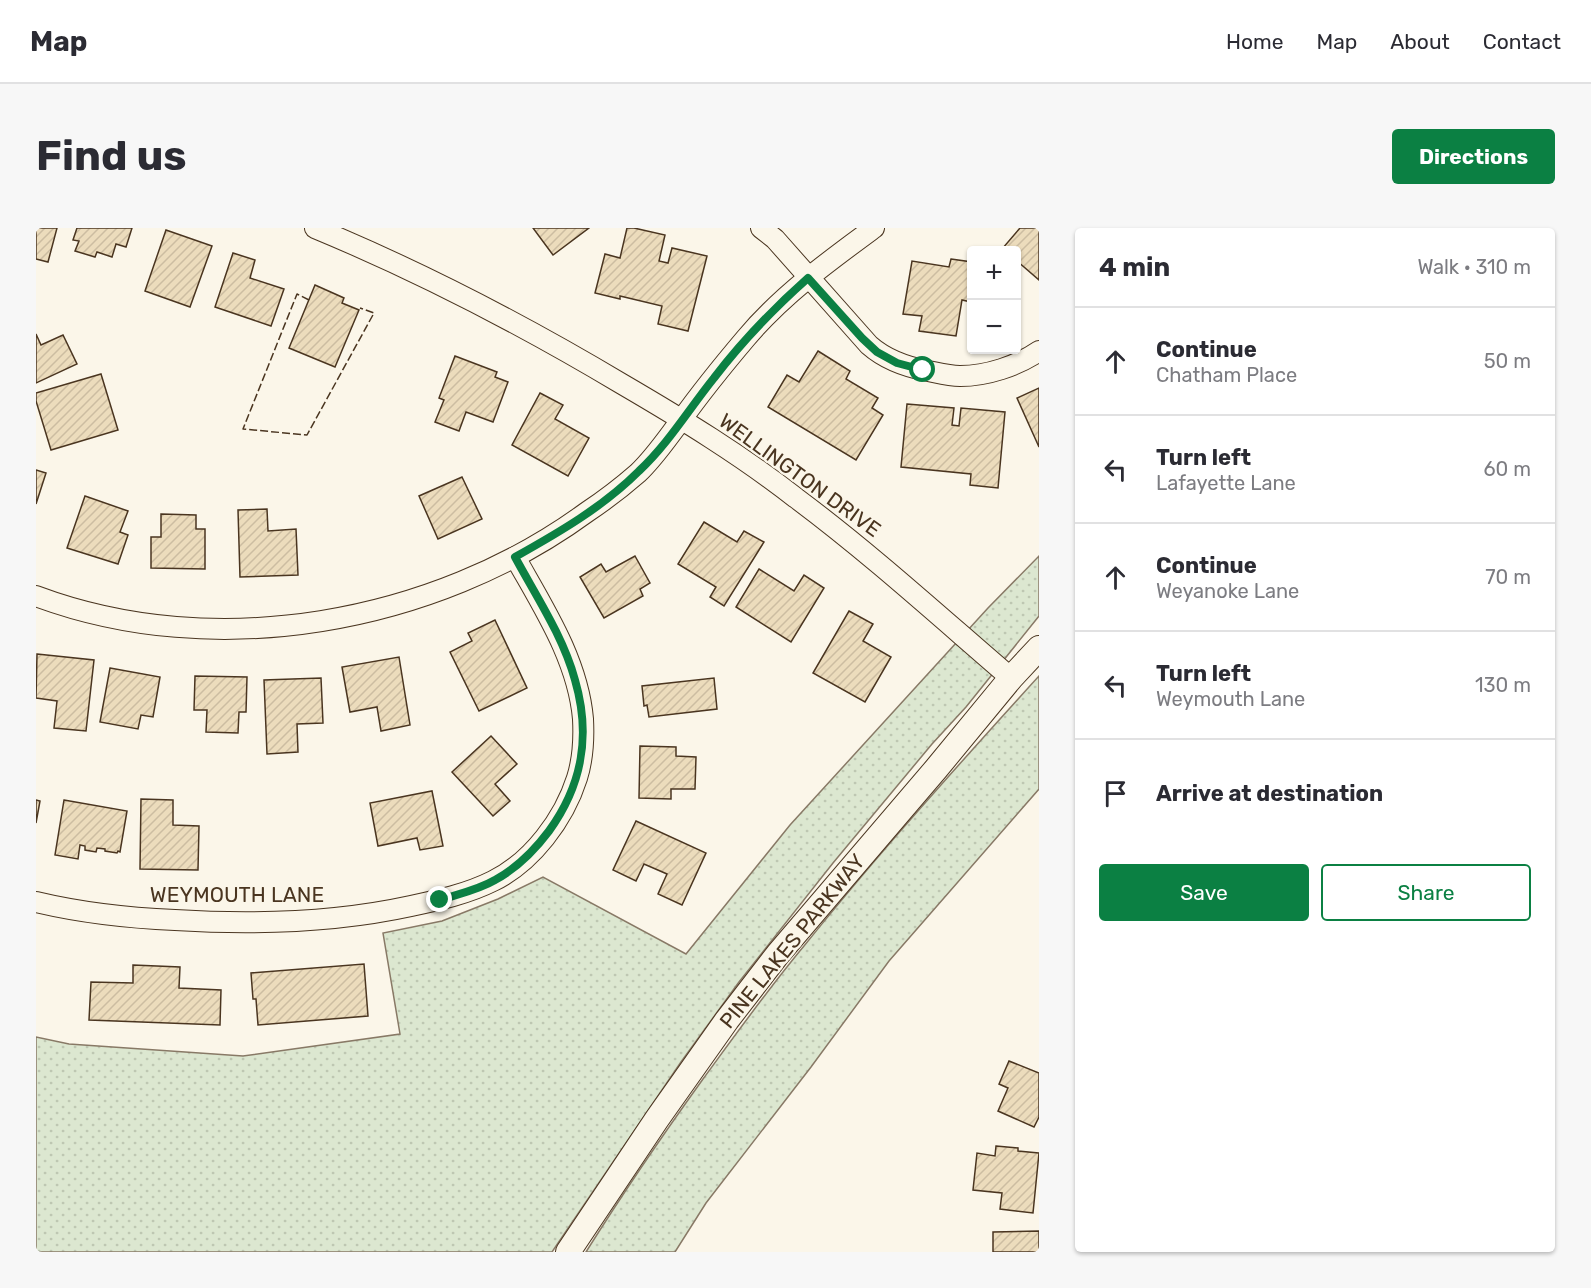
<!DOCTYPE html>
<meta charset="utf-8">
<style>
body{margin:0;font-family:Rubik,sans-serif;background:#f7f7f7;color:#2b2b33}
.controls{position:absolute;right:18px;top:18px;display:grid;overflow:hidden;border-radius:6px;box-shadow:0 2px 4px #0004}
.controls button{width:54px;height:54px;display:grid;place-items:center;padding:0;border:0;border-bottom:2px solid #e1e1e2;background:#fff;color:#2b2b33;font:30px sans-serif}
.stop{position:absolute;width:18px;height:18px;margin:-14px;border:4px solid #0b8043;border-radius:50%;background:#fff}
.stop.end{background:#0b8043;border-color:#fff;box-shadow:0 2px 6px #0008}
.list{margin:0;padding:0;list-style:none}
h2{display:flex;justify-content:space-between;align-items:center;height:78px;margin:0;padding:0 24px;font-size:26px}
h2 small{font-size:20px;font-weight:400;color:#7c7c81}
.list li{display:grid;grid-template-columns:39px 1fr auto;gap:18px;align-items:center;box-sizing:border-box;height:108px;padding:0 24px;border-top:2px solid #e1e1e2}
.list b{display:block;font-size:22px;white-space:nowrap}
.list p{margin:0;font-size:20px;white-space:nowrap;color:#7c7c81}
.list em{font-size:20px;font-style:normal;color:#7c7c81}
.actions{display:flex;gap:12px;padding:18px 24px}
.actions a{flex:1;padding:14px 0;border:2px solid #0b8043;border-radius:6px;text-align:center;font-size:21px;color:#0b8043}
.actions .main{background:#0b8043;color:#fff}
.icon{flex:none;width:33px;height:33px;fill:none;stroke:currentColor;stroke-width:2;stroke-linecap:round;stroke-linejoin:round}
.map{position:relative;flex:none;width:1003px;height:1024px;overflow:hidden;border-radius:6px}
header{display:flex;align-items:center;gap:36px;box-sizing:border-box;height:84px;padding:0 30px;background:#fff;border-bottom:2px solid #e1e1e2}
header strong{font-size:28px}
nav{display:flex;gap:33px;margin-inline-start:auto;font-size:21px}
.intro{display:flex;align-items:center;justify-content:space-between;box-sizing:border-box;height:144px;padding:0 36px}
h1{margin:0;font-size:42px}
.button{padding:15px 27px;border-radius:6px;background:#0b8043;color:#fff;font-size:21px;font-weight:700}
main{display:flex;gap:36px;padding:0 36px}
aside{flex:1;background:#fff;border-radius:6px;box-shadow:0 2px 4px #0004}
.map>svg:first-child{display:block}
.grass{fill:url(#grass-dots);stroke:#887966;stroke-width:1.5}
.building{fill:url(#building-hatch);stroke:#4a3520;stroke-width:1.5}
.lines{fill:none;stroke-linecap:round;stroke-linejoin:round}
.minor-casing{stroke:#4a3520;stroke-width:22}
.tertiary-casing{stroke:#4a3520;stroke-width:26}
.minor{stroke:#fbf6e9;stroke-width:20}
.tertiary{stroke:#fbf6e9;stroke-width:24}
.fence{stroke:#4a3520;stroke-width:1.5;stroke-dasharray:8 3;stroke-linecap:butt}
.route{stroke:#0b8043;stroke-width:8}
.labels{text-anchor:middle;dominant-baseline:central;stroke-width:4.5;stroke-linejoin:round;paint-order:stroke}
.street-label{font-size:21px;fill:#4a3520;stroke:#fbf6e9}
</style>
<header>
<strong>Map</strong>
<nav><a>Home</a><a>Map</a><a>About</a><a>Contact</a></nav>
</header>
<div class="intro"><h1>Find us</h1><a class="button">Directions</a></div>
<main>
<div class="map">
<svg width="1003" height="1024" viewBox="0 0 1003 1024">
<defs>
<pattern id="grass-dots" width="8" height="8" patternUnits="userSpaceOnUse" patternTransform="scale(1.5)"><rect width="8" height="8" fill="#dce7d0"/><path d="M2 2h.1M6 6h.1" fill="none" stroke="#bec7b2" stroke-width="1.8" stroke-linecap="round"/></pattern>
<pattern id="building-hatch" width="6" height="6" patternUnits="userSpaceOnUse" patternTransform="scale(1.5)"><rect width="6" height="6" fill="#ecdcbc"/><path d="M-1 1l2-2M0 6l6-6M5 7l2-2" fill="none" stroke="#ccbda1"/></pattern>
</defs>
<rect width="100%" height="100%" fill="#fbf6e9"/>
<g class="grass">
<polygon points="1003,328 1003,388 930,479 896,516 797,635 703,754 645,834 516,1024 0,1024 0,809 33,816 207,828 364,806 347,705 406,693 462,671 507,649 650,726 754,597 952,380"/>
<path d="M1003 448V561L853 733 775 839 670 975 639 1024H550C587 965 626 908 667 851 700 806 732 761 768 718 843 625 923 536 1003 448Z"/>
</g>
<g class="building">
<polygon points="0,0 21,0 12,34 0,31"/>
<polygon points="41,0 96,0 90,19 80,16 76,29 61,24 59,29 39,23 43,13 37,12"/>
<polygon points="497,0 553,0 517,27"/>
<polygon points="591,0 598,0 629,7 623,33 632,35 636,20 671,28 652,103 622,96 626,78 584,68 584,71 559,65 569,26 584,30"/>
<polygon points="984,0 1003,0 1003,52 981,33 981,22 966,21"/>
<polygon points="130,2 176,18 154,79 109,63"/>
<polygon points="197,25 219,32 214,50 248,61 235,98 179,79"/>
<polygon points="915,31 936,34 935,74 926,72 920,108 883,103 886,88 867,86 876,33 913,39"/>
<polygon points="279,57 308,70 306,75 323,82 299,139 253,120"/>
<polygon points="0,106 5,117 27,107 41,136 0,155"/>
<polygon points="782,123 814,143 810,151 842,170 836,180 847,187 820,232 732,179 751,147 763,154"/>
<polygon points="419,128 461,144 459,149 472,154 457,194 430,184 423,203 399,194 408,172 403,170"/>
<polygon points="65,146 82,202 15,222 0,173 0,165"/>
<polygon points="1003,160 1003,219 981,170"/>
<polygon points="504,165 527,177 519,191 553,210 532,248 476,217"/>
<polygon points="871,176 918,180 916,197 923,198 925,180 969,184 962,260 934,257 935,246 865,239"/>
<polygon points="0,242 10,245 0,276"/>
<polygon points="426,249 446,291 402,311 383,268"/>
<polygon points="49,268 92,283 84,304 92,307 82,336 31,320"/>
<polygon points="231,281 232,303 260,301 262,347 204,349 202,282"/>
<polygon points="125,286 160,287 160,301 169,301 169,341 115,340 115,309 125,309"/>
<polygon points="668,294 701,314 708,303 728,314 688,378 674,369 680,359 642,336"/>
<polygon points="599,328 614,355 604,361 607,368 568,390 544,349 565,336 570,344"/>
<polygon points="723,341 758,363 768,347 788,360 755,414 700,379"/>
<polygon points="813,383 837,396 827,413 855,429 829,474 777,445"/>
<polygon points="459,392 491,460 443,483 414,424 436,413 432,405"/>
<polygon points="1,426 58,432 50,503 18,500 21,473 0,470"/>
<polygon points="363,429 374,497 345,503 341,479 314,484 306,439"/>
<polygon points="74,440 124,449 117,489 105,487 102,501 64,494"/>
<polygon points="159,448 211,449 210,484 203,484 202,505 170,504 171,482 158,482"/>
<polygon points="285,450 287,495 261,496 262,524 231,526 228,452"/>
<polygon points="678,450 681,481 613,489 611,477 608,478 606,458"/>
<polygon points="455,508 481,536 459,556 474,573 457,588 416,544"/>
<polygon points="604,518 640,519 640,528 660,529 659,561 635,561 635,571 603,570"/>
<polygon points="396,563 407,618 384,622 381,610 342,618 334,575"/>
<polygon points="105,571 137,572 137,597 163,598 162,642 104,641"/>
<polygon points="0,572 4,573 0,595"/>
<polygon points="28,572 91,583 84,624 82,623 81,625 69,623 69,621 61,620 60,624 49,622 49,618 44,617 42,631 19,627"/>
<polygon points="600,593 670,625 646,677 622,666 631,646 608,636 600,653 577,642"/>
<polygon points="328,736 332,788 222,797 220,771 217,771 215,745"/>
<polygon points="97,737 144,739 143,760 185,762 184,797 53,792 55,754 97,755"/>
<polygon points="973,833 1003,845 1003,889 998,899 962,883 972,860 963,856"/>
<polygon points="960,918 982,920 982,923 1003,925 997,985 964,981 966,965 937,962 941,925 959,928"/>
<polygon points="1003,1003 1003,1024 957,1024 957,1004"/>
</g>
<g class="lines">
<defs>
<g id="minor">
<path d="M279 0C385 44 487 97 586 156 646 191 705 227 760 270 835 326 904 389 975 450"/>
<path d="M725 0 739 11 833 117C850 132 870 139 892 143 902 145 913 148 924 148 951 148 981 138 1003 123"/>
<path d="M0 368C179 435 398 396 551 284 569 272 586 259 602 245 619 229 632 209 646 191 666 163 688 136 710 110 746 67 793 33 838 0"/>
<path d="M0 674C46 685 92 690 139 692 218 697 297 695 375 678 403 672 431 666 457 653 496 634 528 591 541 550 547 531 548 510 547 491 542 432 507 379 479 329"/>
</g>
<polyline id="tertiary" points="532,1024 621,891 691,792 742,726 900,541 975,450 1003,420"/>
</defs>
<use href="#minor" class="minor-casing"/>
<use href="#tertiary" class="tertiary-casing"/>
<use href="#minor" class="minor"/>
<use href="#tertiary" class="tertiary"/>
<polyline class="fence" points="273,72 261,66 207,201 271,207 338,85 324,80"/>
</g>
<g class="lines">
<path class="route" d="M404 672C422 666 442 662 459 652 481 640 498 623 513 603 547 556 555 507 539 452 527 408 500 368 479 329 522 305 567 279 603 243 632 216 653 181 678 150 707 112 736 82 772 50L826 110 841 124 861 135 887 142"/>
</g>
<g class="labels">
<g class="street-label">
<text transform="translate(764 247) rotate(36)">WELLINGTON DRIVE</text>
<text x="201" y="666">WEYMOUTH LANE</text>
<text transform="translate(756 713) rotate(-51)">PINE LAKES PARKWAY</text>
</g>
</g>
</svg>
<div class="controls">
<button>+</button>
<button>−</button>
</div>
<div class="stop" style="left:887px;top:142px"></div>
<div class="stop end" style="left:404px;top:672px"></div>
</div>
<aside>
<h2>4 min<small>Walk · 310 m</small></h2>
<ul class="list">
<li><svg class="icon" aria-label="ahead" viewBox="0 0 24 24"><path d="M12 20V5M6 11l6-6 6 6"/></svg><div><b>Continue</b><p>Chatham Place</p></div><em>50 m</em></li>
<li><svg class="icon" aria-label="left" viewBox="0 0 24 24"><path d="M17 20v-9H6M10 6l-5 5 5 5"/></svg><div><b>Turn left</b><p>Lafayette Lane</p></div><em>60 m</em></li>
<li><svg class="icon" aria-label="ahead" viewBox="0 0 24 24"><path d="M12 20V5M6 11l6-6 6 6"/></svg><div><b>Continue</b><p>Weyanoke Lane</p></div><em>70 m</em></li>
<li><svg class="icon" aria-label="left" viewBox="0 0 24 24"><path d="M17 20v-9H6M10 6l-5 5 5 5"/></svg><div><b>Turn left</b><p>Weymouth Lane</p></div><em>130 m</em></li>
<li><svg class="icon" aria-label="arrive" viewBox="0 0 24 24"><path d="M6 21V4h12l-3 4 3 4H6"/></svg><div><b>Arrive at destination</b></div></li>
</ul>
<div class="actions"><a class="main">Save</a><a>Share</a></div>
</aside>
</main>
